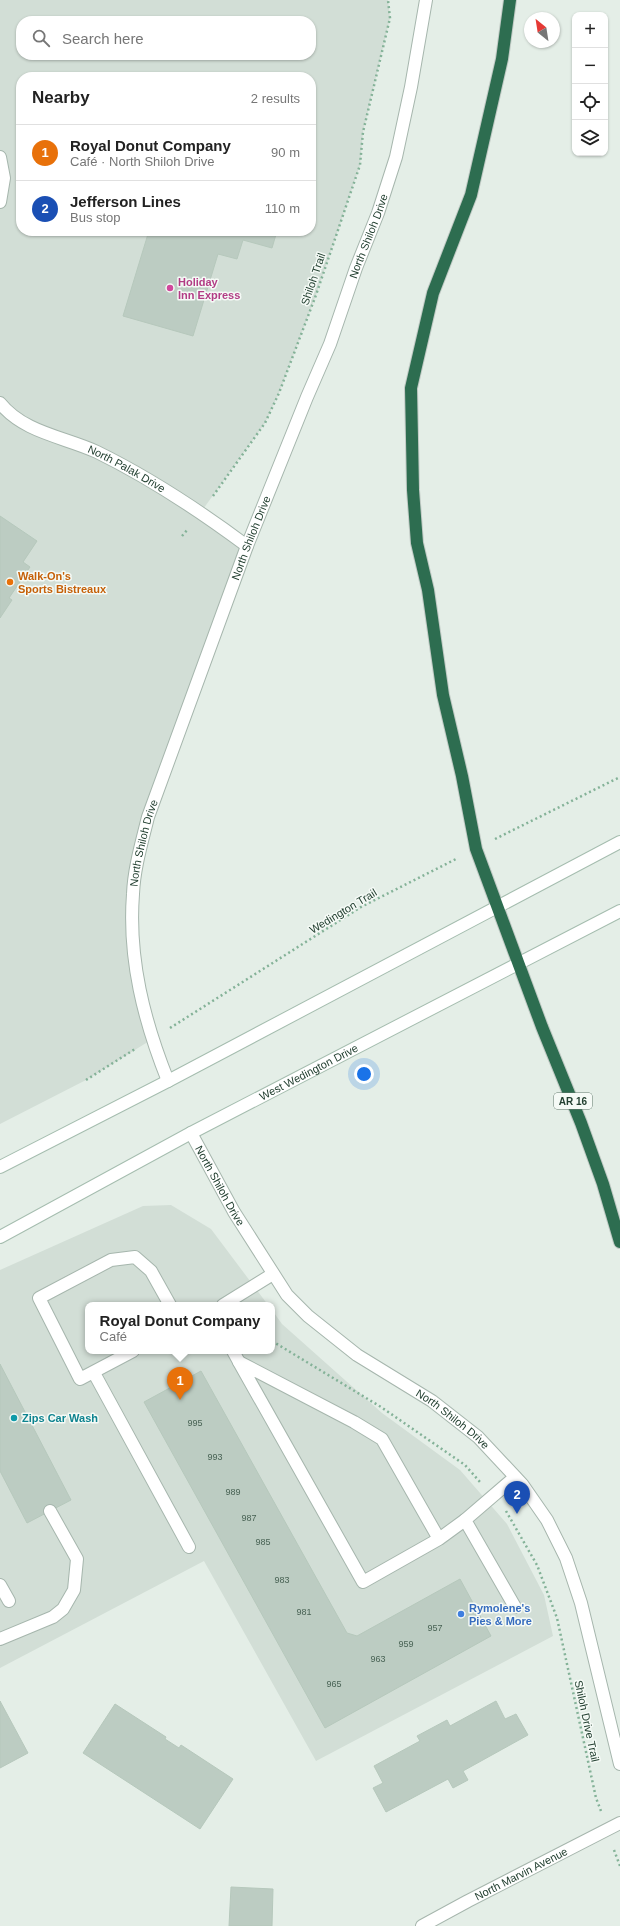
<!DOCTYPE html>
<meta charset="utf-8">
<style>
body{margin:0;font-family:Helvetica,sans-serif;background:#f2f2f2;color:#222}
.controls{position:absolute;right:12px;top:12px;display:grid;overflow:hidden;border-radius:8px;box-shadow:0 1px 3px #0004}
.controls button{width:36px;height:36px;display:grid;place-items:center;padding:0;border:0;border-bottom:1px solid #e0e0e0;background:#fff;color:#222;font:20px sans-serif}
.compass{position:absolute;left:524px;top:12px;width:36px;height:36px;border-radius:50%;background:#fff;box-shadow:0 1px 3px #0004;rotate:330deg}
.you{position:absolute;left:364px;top:1074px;width:14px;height:14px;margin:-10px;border:3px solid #fff;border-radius:50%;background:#1a73e8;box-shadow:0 0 0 6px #1a73e833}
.badge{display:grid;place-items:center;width:26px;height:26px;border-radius:50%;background:#111827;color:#fff;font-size:13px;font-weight:700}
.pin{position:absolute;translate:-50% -33px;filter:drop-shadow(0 1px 2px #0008)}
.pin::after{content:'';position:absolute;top:21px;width:14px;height:12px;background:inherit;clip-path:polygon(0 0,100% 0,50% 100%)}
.popup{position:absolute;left:85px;top:1302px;width:190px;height:52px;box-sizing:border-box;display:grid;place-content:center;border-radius:8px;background:#fff;filter:drop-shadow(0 1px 3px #0005);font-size:13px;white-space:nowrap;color:#767676}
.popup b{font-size:15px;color:#222}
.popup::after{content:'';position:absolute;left:50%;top:100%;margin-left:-8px;border:8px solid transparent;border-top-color:#fff}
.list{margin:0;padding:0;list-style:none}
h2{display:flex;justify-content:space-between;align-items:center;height:52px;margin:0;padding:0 16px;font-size:17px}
h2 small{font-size:13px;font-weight:400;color:#767676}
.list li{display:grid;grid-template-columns:26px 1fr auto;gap:12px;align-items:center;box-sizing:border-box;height:56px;padding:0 16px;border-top:1px solid #e0e0e0}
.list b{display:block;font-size:15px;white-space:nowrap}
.list p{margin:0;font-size:13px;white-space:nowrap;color:#767676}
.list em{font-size:13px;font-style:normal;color:#767676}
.icon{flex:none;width:22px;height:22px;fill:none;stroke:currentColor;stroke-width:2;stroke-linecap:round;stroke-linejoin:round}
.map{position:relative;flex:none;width:620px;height:1926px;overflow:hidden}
.search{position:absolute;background:#fff;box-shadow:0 1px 3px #0004;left:16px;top:16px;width:300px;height:44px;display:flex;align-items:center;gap:10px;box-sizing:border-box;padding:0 14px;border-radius:16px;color:#767676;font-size:15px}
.panel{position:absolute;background:#fff;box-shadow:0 1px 3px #0004;left:16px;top:72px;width:300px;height:164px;border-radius:16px}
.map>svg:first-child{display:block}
.built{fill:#d2ded6;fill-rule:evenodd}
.building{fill:#bcccc2;stroke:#b6c8bc}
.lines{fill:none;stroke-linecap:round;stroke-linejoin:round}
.service-casing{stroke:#a6b6ad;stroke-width:14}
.minor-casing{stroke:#a6b6ad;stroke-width:14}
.tertiary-casing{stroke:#a6b6ad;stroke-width:14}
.secondary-casing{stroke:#a5bdaf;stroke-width:14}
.motorway-casing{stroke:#c1cac5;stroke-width:14}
.path{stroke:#84b298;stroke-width:2.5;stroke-dasharray:2 3;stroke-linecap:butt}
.service{stroke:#fff;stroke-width:12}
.minor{stroke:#fff;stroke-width:12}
.tertiary{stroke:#fff;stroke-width:12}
.secondary{stroke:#fff;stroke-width:12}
.motorway{stroke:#2d6d50;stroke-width:12}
.hotel-dot{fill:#d1479c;stroke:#f5faf6;stroke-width:1.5}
.food-dot{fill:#e8710a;stroke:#f5faf6;stroke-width:1.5}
.culture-dot{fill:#0f9aa8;stroke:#f5faf6;stroke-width:1.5}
.shop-dot{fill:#3f7fe0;stroke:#f5faf6;stroke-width:1.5}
.labels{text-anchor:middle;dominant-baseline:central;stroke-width:3;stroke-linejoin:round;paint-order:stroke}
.number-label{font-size:9px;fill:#496355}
.shield{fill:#f5faf6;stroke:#62786c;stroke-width:1}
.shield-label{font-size:10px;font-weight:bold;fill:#234031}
.street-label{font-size:11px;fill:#234031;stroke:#f5faf6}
.hotel-label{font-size:11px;font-weight:bold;fill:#b23c85;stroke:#f5faf6;text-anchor:start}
.food-label{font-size:11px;font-weight:bold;fill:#c56008;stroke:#f5faf6;text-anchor:start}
.culture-label{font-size:11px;font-weight:bold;fill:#0d838f;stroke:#f5faf6;text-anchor:start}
.shop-label{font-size:11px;font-weight:bold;fill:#366cbe;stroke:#f5faf6;text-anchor:start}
</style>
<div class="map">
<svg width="620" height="1926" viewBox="0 0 620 1926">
<rect width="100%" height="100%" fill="#e4eee7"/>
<g class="built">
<path d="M0 0H388L390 18 363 132 360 165 316 295 279 393 265 423 201 512 247 546 148 817 131 930 151 1040 86 1080 0 1124ZM21 21H311V55H21ZM21 77H311V231H21Z"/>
<polygon points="171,1205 211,1229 268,1305 88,1305 88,1351 272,1351 272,1310 282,1324 382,1413 460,1470 507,1524 544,1595 553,1636 316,1761 204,1561 0,1668 0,1270 143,1206"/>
</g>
<g class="building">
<polygon points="140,231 277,231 272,248 243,240 237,259 218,254 193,336 123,316 148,234"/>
<polygon points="0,516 37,541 23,562 30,567 9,598 12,600 0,618"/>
<polygon points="0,1364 71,1500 27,1523 0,1471"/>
<polygon points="201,1371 347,1633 357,1636 460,1579 491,1636 325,1728 144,1402"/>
<polygon points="0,1701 28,1753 0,1768"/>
<polygon points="496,1701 505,1719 516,1714 528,1735 463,1771 468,1780 453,1788 448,1779 386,1812 373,1788 383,1783 374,1766 420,1741 417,1736 447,1720 450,1726"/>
<polygon points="115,1704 166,1737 165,1739 179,1748 181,1745 233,1779 200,1829 83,1753"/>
<polygon points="231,1887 273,1889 272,1926 229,1926"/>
</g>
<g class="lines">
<defs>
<g id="service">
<polyline points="0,157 4,178 0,202"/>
<path id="s1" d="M0 403C24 433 65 437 97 452 150 478 200 511 247 546"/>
<polyline points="223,1305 273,1274"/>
<polyline points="133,1351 80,1379 39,1298 111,1260 135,1257 151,1271 170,1305"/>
<polyline points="233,1351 239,1362"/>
<polyline points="94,1373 189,1547"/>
<polyline points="515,1477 465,1520 515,1607"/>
<polyline points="439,1539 382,1439 354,1422 239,1362 363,1582 439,1539 465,1520"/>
<polyline points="0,1585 9,1601"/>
<polyline points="0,1639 53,1617 63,1609 74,1590 77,1559 50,1511"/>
</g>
<g id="minor">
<path id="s2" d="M168 1081C144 1021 128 959 133 894 134 868 142 842 148 817L247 546 307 397 330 344 356 268 378 213 396 157 411 87 426 0"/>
<path id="s3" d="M422 1926 468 1901 620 1823"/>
</g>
<g id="tertiary">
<path id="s4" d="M191 1133 234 1212 287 1295 308 1316 357 1355 432 1401 478 1437 522 1484 547 1520 566 1558 581 1603 620 1764"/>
</g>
<g id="secondary">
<polyline points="0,1167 168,1081 620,842"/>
<path id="s5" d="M0 1237 191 1133 620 911"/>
</g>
<polyline id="motorway" points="510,0 502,59 471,195 433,293 411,388 413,490 417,543 428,590 443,695 462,776 476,849 542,1027 581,1123 603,1184 620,1242"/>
</defs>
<use href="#service" class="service-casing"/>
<use href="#minor" class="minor-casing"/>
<use href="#tertiary" class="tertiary-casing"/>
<use href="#secondary" class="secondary-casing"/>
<use href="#motorway" class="motorway-casing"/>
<g class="path">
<polyline points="213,496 265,423 279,393 316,295 360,165 363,132 390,18 388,0"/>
<polyline points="182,536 188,529"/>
<polyline points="495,839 620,777"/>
<polyline points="170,1028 361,907 458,858"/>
<polyline points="86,1080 135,1049"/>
<polyline points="272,1341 381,1407 465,1465 480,1482"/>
<polyline points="506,1511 537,1565 557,1618 596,1798 601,1811"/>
<polyline points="614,1850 620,1866"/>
</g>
<use href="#service" class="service"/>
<use href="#minor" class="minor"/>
<use href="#tertiary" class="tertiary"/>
<use href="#secondary" class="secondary"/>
<use href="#motorway" class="motorway"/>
</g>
<circle class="hotel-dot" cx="170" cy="288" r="4"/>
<circle class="food-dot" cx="10" cy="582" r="4"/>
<circle class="culture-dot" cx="14" cy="1418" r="4"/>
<circle class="shop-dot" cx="461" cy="1614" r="4"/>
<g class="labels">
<g class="number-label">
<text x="195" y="1423">995</text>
<text x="215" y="1457">993</text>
<text x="233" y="1492">989</text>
<text x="249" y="1518">987</text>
<text x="263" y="1542">985</text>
<text x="282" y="1580">983</text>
<text x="304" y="1612">981</text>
<text x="435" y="1628">957</text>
<text x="406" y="1644">959</text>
<text x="378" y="1659">963</text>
<text x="334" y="1684">965</text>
</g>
<rect class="shield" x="554" y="1093" width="38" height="16" rx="3"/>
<g class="shield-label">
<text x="573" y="1101">AR 16</text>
</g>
<g class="street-label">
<text stroke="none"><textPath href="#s2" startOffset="892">North Shiloh Drive</textPath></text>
<text transform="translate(313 279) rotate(-71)">Shiloh Trail</text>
<text stroke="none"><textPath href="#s1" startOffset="144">North Palak Drive</textPath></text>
<text stroke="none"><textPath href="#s2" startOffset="568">North Shiloh Drive</textPath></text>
<text stroke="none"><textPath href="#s2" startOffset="244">North Shiloh Drive</textPath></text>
<text transform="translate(343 911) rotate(-31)">Wedington Trail</text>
<text stroke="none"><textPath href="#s5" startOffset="350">West Wedington Drive</textPath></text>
<text stroke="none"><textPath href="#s4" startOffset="60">North Shiloh Drive</textPath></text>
<text stroke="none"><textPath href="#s4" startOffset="396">North Shiloh Drive</textPath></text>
<text transform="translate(587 1721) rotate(78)">Shiloh Drive Trail</text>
<text stroke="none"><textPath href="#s3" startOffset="112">North Marvin Avenue</textPath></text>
</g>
<g class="hotel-label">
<text x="178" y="282">Holiday<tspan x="178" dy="13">Inn Express</tspan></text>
</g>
<g class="food-label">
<text x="18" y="576">Walk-On's<tspan x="18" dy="13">Sports Bistreaux</tspan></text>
</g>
<g class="culture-label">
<text x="22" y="1418">Zips Car Wash</text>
</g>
<g class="shop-label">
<text x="469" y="1608">Rymolene's<tspan x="469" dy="13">Pies &amp; More</tspan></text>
</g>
</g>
</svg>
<div class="controls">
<button>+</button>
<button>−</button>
<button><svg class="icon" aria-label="locate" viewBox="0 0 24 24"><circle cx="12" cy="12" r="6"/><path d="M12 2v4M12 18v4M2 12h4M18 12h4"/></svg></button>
<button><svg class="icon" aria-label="layers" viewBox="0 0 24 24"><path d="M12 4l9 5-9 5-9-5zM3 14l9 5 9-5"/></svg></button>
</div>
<svg class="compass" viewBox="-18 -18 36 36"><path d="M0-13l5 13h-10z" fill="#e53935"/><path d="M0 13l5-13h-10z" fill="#767676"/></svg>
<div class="you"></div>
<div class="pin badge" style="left:180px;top:1400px;background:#e8710a">1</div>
<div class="popup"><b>Royal Donut Company</b>Café</div>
<div class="pin badge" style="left:517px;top:1514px;background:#1a4fb4">2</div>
<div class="search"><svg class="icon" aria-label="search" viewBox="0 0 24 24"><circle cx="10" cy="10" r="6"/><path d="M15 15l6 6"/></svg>Search here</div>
<section class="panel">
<h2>Nearby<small>2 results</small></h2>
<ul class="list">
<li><span class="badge" style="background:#e8710a">1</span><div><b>Royal Donut Company</b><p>Café · North Shiloh Drive</p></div><em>90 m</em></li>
<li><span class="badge" style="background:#1a4fb4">2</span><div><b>Jefferson Lines</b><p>Bus stop</p></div><em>110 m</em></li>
</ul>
</section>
</div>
